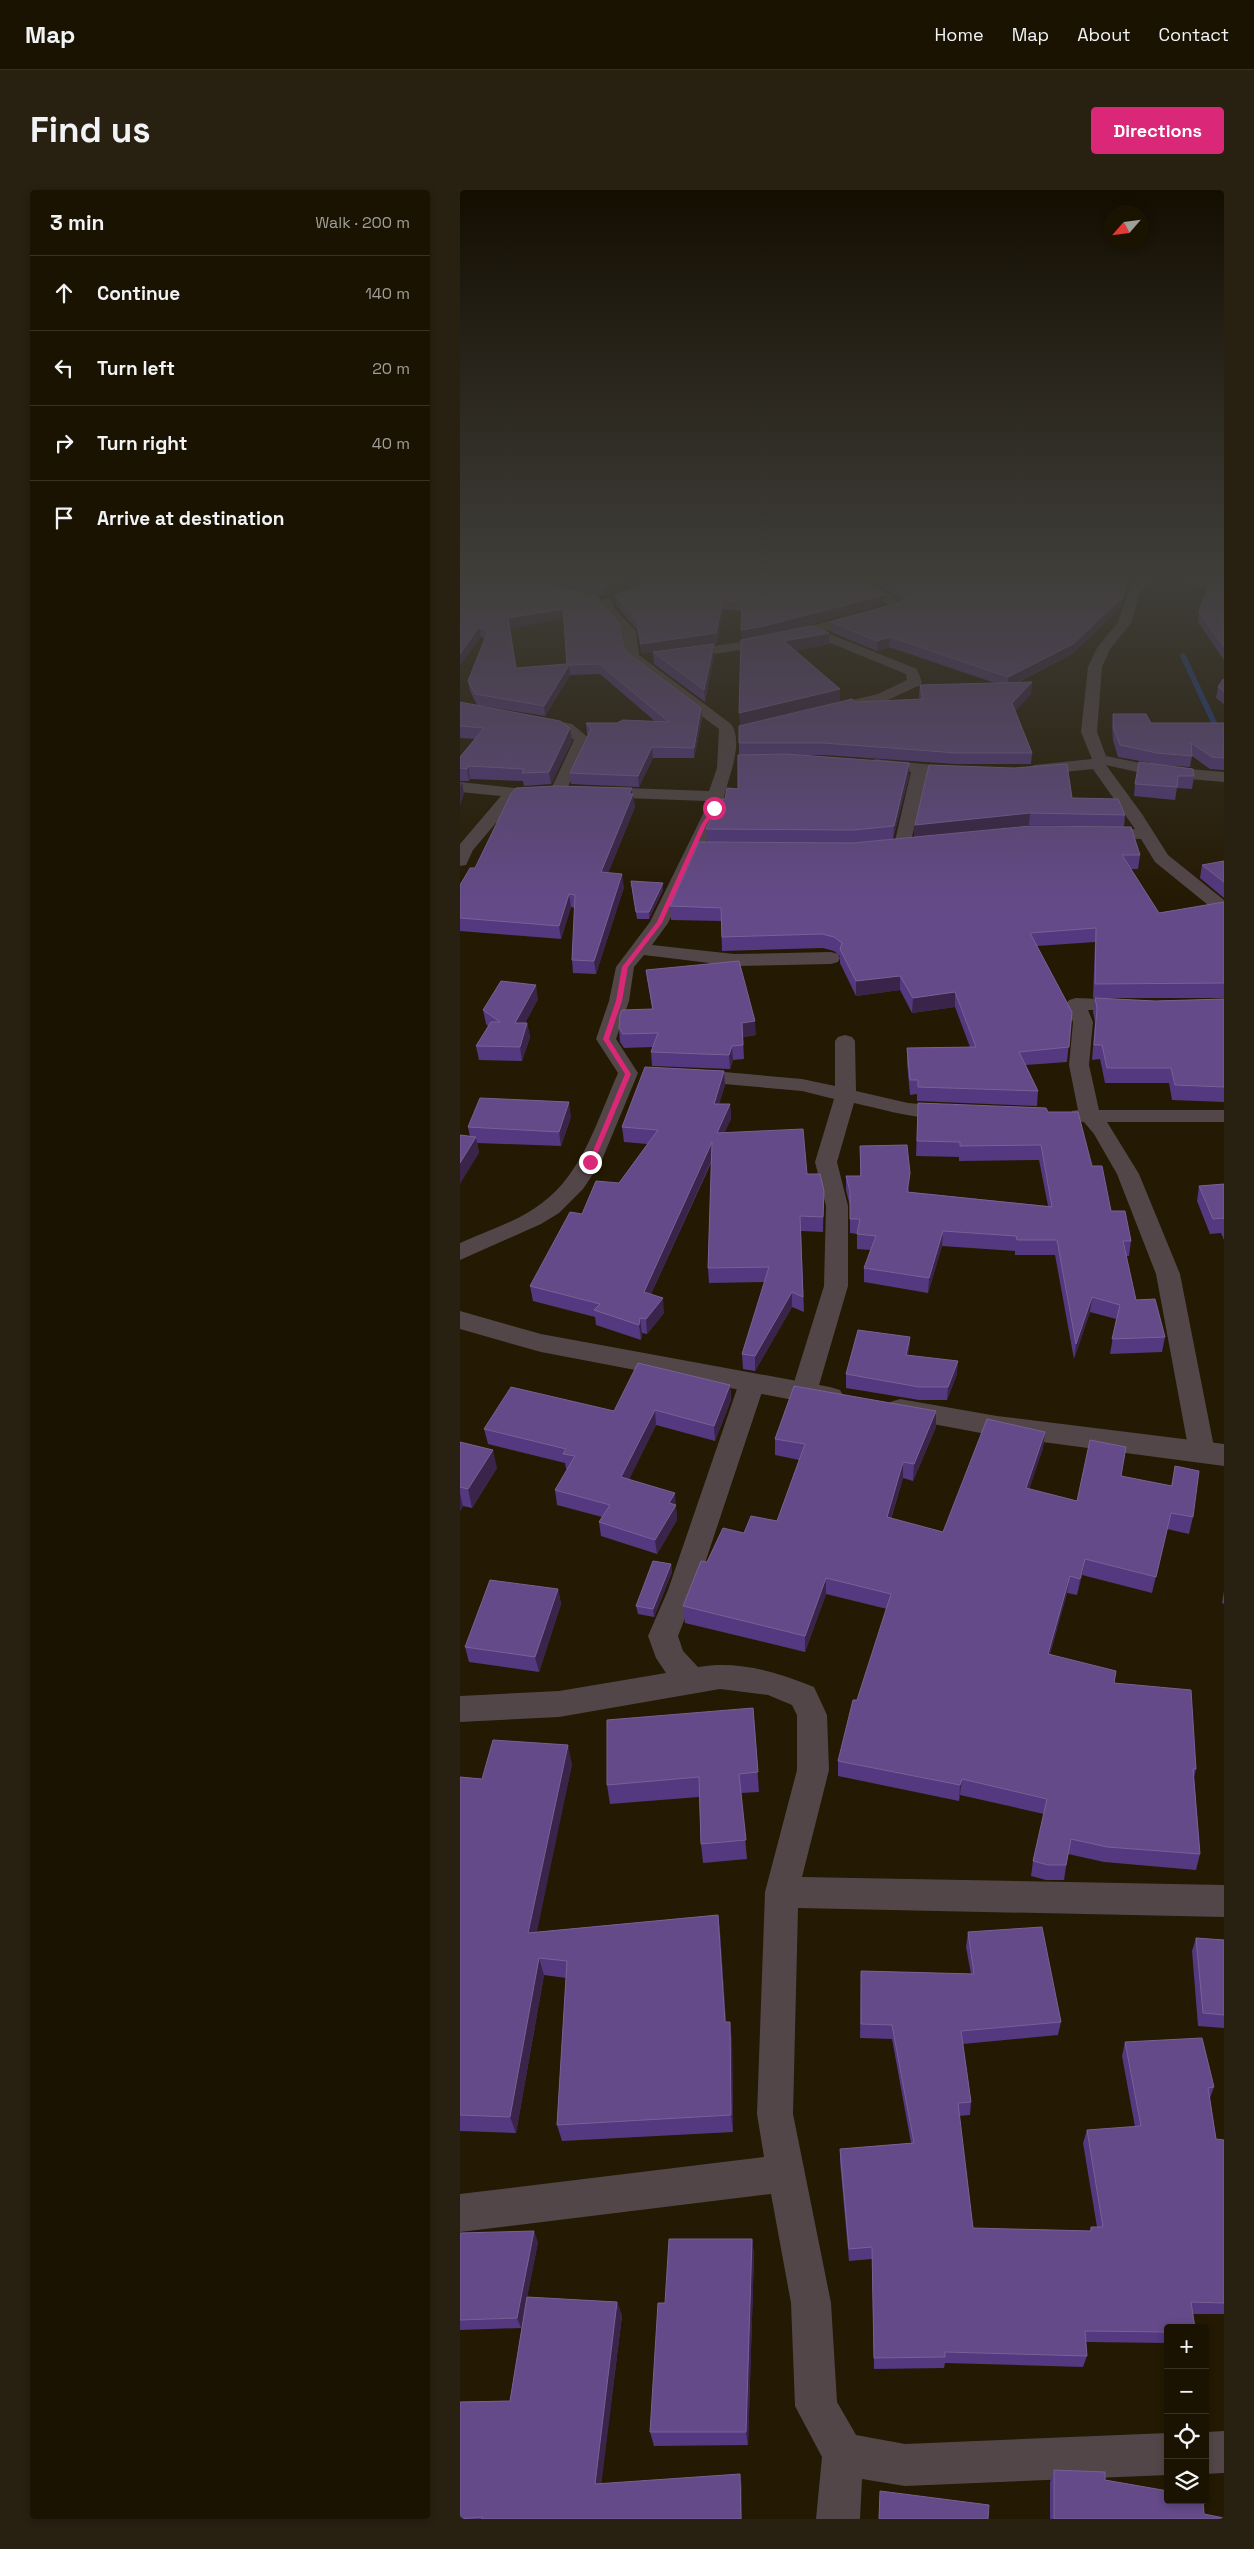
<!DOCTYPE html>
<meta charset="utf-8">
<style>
body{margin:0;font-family:"Space Grotesk",sans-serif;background:#282011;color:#f1f3f6}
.controls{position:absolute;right:15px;bottom:15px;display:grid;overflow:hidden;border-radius:5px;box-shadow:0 2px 8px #0003}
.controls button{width:45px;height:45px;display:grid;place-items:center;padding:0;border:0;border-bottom:1px solid #393224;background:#1b1302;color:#f1f3f6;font:25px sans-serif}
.compass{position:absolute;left:644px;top:15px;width:45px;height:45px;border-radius:50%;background:#1b1302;box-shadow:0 2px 8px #0003;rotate:242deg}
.stop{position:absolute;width:15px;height:15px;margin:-11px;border:4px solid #db2777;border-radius:50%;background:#fff}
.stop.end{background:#db2777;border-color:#fff;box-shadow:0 1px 5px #0008}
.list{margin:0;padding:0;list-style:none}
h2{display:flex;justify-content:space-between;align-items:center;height:65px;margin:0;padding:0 20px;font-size:21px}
h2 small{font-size:16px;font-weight:400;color:#a09e99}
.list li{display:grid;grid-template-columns:32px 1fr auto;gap:15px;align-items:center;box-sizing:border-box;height:75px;padding:0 20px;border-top:1px solid #393224}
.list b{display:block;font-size:19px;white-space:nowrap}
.list em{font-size:16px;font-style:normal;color:#a09e99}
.icon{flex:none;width:28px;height:28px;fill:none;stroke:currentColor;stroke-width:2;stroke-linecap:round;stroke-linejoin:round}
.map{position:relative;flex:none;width:764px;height:2329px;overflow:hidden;border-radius:5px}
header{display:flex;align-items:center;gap:30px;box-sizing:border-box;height:70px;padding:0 25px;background:#1b1302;border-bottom:1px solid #393224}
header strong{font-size:24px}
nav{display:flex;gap:28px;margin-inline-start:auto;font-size:18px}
.intro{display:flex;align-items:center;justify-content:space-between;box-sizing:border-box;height:120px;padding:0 30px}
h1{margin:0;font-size:35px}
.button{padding:12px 22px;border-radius:5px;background:#db2777;color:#fff;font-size:18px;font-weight:700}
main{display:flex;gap:30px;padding:0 30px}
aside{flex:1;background:#1b1302;border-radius:5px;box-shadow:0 2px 8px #0003}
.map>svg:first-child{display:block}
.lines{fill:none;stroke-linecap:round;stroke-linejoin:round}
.stream{stroke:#1c3a82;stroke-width:5.5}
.minor{fill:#534649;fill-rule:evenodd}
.tertiary{fill:#534649;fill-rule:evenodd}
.wall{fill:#543880;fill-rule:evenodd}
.shaded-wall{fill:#3a244a}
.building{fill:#644a88;stroke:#786194;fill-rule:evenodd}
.route{fill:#db2777}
</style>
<header>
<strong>Map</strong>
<nav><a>Home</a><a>Map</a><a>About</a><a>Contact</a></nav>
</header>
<div class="intro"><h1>Find us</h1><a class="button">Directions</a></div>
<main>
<aside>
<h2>3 min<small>Walk · 200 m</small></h2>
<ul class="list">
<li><svg class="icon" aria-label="ahead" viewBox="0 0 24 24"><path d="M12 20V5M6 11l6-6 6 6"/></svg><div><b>Continue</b></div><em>140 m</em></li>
<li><svg class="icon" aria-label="left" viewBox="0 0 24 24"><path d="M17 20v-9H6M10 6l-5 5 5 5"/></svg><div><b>Turn left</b></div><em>20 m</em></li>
<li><svg class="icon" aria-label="right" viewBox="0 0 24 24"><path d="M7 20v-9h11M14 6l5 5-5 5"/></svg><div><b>Turn right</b></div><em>40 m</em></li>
<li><svg class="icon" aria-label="arrive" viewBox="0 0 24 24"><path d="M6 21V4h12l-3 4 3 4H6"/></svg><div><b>Arrive at destination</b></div></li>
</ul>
</aside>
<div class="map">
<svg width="764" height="2329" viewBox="0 0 764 2329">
<rect width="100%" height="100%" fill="#241902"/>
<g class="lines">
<polyline class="stream" points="723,466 764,554"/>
<g class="minor">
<path d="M388 387H401C411 395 440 407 443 417L441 420 365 442 457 479 462 492 460 495 428 510 372 523 365 519 367 516 418 504 447 490 446 484 351 445 301 457 220 469 213 465 220 461 301 449 429 415 402 401Z"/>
<polygon points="680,387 693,387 680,403 671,433 650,459 642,477 637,542 646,566 695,576 764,582 764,592 695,586 646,575 682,624 708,665 764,710 764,724 758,723 695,672 681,649 633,647 631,643 633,639 675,639 633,579 574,585 566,580 574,575 632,569 621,542 628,477 637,458 658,432 668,402"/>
<polygon points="714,387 737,387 764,392 764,400 716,390"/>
<path d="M146 408 151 409 154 418 176 441 179 465 271 534C286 555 264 595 262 618L208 733 192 755 274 764 371 762 378 764 380 768 378 772 371 774 274 776 184 765 174 777 169 811 156 849 178 883 141 972 123 999 99 1023 81 1034 0 1070V1053C27 1041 59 1031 82 1013 123 983 138 928 158 883L136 849 149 811 156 777 190 732 246 618V611L138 607 130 602 138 597 249 601 257 578 259 539 167 470 162 442 143 422 139 412Z"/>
<polygon points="78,527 112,534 130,549 106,601 98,606 92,604 85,607 57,608 13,660 6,675 0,676 0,654 41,606 0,602 0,592 55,598 91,599 114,550 102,540 73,534 71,531 73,528"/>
<polygon points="415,569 502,578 510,583 502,588 467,584 450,655 448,659 436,659 434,655 451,582 409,577 407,574"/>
<polygon points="616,808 667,810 674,812 677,816 674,820 628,820 633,832 629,875 639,920 764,920 764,932 647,932 679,984 720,1084 755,1262 751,1269 742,1272 733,1269 729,1262 696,1084 657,984 634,944 624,932 612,931 609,926 612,921 618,920 609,875 613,832 606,814 609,810"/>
<path d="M385 845 392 847 395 851 396 901 448 913 499 917 503 921 499 925C466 934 427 920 394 913L377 972 388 1016V1096L357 1202 353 1208 344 1211 335 1208 331 1202 364 1096 366 1016 355 972 374 909 342 901 230 891 223 889 220 885 223 881 230 879 342 889 375 896V851L378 847Z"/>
<path d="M292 1184 301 1187 305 1193 236 1400 218 1446 223 1461 238 1477C279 1470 316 1482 354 1497L367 1525 369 1580 342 1687 764 1695V1727L338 1718 333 1924 371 2113 377 2212 396 2245 445 2254 708 2243V2285L445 2296 402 2289 400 2329H356L362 2267 335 2216 331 2113 311 2004 0 2042V2004L304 1967 297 1924 305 1702 337 1580V1525L332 1515 308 1505 260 1499 99 1527 0 1532V1506L99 1501 206 1483 196 1468 188 1446 208 1400 279 1193 283 1187Z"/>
<polygon points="764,2241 764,2283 745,2284 745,2242"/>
</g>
<g class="tertiary">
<polygon points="0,1121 81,1144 370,1197 380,1200 384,1207 380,1214 370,1217 81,1162 0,1139"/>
<polygon points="440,1209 537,1226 764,1254 764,1276 537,1246 430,1226 426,1219 430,1212"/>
</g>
</g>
<g class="wall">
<path d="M0 387 141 414 165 461 241 518 242 529 234 568H193L179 597 111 594 110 583 128 545 127 544 126 533H157L196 532 140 484 110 485 85 526 17 515 10 501 8 491 25 449 21 447ZM104 429 107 474 56 478 50 438Z"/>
<polygon points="72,387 192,387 145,406"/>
<polygon points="403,387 674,387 672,390 672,394 666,401 661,418 612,464 557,493 572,492 571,504 555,521 572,563 571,574 496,574 364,565 342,565 449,573 449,586 433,649 393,653 247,652 246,639 265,609 278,599 279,565 279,553 395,512 460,510 459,506 460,495 535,493 429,457 417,461 371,442 371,432 441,412 438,408"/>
<polygon points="764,393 764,470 738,432 739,422"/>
<polygon points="155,405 424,414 322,442 369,454 335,461 380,511 280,535 284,450 282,421 263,419 257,453 254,454 254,466 245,512 194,474 193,462 182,464 177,440 156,415"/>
<polygon points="764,490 764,514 756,508 758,497"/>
<polygon points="0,512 110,538 112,551 91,594 64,596 63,591 10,589 9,591 0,591 0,567 15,549 0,548"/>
<polygon points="653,524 691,533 764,533 764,580 750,579 732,566 730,577 702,575 734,586 732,599 717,598 715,610 674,606 675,594 691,573 658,567 653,550 652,536"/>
<polygon points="172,598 175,617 148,683 164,697 136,784 113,783 112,770 115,718 111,717 101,749 0,741 0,695 15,678"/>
<polygon points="612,608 665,625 664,637 569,635 454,647 455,635"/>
<polygon points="239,652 680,665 678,679 671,679 699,723 764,712 764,808 638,808 695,811 764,809 764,912 712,910 709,893 645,893 640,869 632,870 635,832 633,822 635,808 633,808 635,752 577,756 612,822 607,872 566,875 578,901 577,916 457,911 457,904 450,905 447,873 447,858 510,857 495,817 452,823 440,800 396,806 380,773 380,766 374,761 363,758 262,761 261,731 211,730 210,716"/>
<polygon points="764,671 764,708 740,688 742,675"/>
<polygon points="171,691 203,700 189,729 177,729"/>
<polygon points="186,780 296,845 283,847 284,869 273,870 270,879 192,876 191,862 193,857 164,858 160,852 159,838 192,819"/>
<polygon points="78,809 65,833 67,833 70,847 62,871 19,870 16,856 28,836 26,834 23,820"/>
<polygon points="264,881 265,895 259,914 270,914 271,929 264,942 347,984 364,1001 363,1042 341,1041 344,1122 332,1117 295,1181 283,1179 282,1164 305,1092 249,1093 248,1078 252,971 191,1104 204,1123 187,1144 182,1143 181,1150 136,1135 135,1127 73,1111 70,1096 122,1024 159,993 187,954 164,952 162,937"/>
<polygon points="458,913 588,922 632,976 651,1021 671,1051 669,1066 666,1066 676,1110 705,1147 702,1162 650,1164 656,1129 630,1122 614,1169 595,1065 555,1065 555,1061 482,1056 468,1103 404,1092 404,1078 410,1060 397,1059 397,1044 390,1043 390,1016 386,1000 386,986 400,986 400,956 449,997 449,1002 588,1016 579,970 499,971 499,967 456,966"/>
<polygon points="111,927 101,956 17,953 19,963 10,947 8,937"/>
<polygon points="764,994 764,1050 761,1043 750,1044 737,1011 739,996"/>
<polygon points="450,1147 449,1160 448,1165 497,1184 487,1210 459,1210 386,1198 386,1184"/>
<polygon points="270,1195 271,1210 255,1251 196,1235 169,1289 216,1318 217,1330 197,1364 141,1346 139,1332 142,1327 97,1315 95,1300 107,1279 106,1279 105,1273 28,1254 24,1239 154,1221"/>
<polygon points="476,1221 476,1237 453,1291 443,1288 431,1329 483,1342 585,1242 583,1258 569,1299 617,1311 661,1286 711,1296 715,1276 733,1327 729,1344 707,1339 692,1403 622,1385 617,1405 607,1403 590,1464 654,1493 736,1579 734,1588 740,1664 736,1680 644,1672 608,1664 604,1690 586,1690 571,1686 573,1671 584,1624 500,1605 499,1611 378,1586 378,1571 427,1419 366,1404 345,1462 225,1433 223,1416 247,1372 284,1343 317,1331 339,1270 315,1265 315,1249"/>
<polygon points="0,1252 37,1278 12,1318 3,1316 0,1321"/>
<polygon points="211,1374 212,1382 194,1427 178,1424 176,1416"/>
<polygon points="98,1399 101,1414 79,1482 9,1472 5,1457"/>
<polygon points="764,1401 764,1414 762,1413"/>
<polygon points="293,1518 299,1602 281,1603 287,1669 243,1673 241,1654 239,1607 150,1614 147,1595"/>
<polygon points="112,1574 76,1742 258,1725 260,1742 266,1832 272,1849 273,1942 102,1951 97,1935 106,1788 84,1785 56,1943 0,1941 0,1587 22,1589"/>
<polygon points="508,1742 601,1832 598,1845 503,1854 511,1912 510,1925 499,1926 513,2038 630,2041 631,2037 637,2037 623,1953 627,1940 675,1937 662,1866 665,1852 754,1897 750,1908 756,1949 764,1950 764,2124 733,2124 708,2138 708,2153 626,2152 627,2166 623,2177 485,2173 484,2178 414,2179 412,2069 389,2071 380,1972 380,1959 451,1953 432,1849 400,1848 401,1781 511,1784 506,1757"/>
<polygon points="736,1748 764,1750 764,1838 738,1836 732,1761"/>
<polygon points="0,2043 78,2052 67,2107 157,2112 162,2126 141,2293 282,2296 282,2329 0,2329 0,2212 50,2211 66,2111 61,2138 0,2140"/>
<polygon points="292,2049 294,2065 288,2255 194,2256 190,2242 205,2113"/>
<polygon points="594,2280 645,2290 744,2324 764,2329 590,2329 590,2292"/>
</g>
<g class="shaded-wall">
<polygon points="168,387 192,387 145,406 144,396"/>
<polygon points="670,387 674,387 672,390 672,394 666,401 661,418 612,464 548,497 548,487 667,392"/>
<polygon points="424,405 424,414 301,447 282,450 281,440"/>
<polygon points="263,410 263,419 257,453 254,454 254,466 245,512 244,500 254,454 182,464 181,454"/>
<polygon points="103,419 104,429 50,438 48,428"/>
<polygon points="19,437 21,447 0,476 0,464"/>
<polygon points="369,443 369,454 324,463 324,451"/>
<polygon points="430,447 429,457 417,461 417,451"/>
<polygon points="109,475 110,485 85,526 84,516"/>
<polygon points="572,492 571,504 551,525 552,513"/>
<polygon points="380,499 380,511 280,535 279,523"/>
<polygon points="241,518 242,529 234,568 234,558"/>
<polygon points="110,538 112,551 91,594 89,582"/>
<polygon points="192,557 193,568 179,597 178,586"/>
<polygon points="449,573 449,586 433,649 434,636"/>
<polygon points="8,576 10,589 9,591 7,579"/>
<polygon points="2,592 4,604 0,616 0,597"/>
<polygon points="172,598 172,607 173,604 175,617 143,695 141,682 169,604"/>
<polygon points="570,623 569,635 454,647 455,635"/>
<polygon points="162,684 164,697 136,784 134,771"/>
<polygon points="203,693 203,700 189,729 189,722"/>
<polygon points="109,704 111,717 101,749 99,736"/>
<polygon points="440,786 440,800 396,806 396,791"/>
<polygon points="76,795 78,809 57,847 55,833"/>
<polygon points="495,802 495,817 452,823 453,808"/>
<polygon points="295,831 296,845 282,847 282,833"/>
<polygon points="67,833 70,847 62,871 60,857"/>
<polygon points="272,856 273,870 270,879 269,865"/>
<polygon points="264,881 265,895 255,928 254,914"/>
<polygon points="109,912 111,927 101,956 99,942"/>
<polygon points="270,914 271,929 258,958 257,943"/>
<polygon points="16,947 19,963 0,994 0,973"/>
<polygon points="252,952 253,967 185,1117 184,1102"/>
<polygon points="450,983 449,997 446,1016 447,1002"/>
<polygon points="483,1041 482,1056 468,1103 469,1088"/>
<polygon points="332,1102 332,1117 295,1181 295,1166"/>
<polygon points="632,1107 630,1122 614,1169 616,1154"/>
<polygon points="203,1108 204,1123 187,1144 186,1129"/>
<polygon points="180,1128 182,1143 181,1150 179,1135"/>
<polygon points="450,1147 449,1160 446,1178 446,1165"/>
<polygon points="498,1171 497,1184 487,1210 488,1197"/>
<polygon points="270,1195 271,1210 255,1251 254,1236"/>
<polygon points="195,1220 196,1235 163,1302 161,1287"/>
<polygon points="476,1221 476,1237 453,1291 454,1274"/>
<polygon points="585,1242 583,1258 564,1315 566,1298"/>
<polygon points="33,1260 37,1278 12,1318 8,1299"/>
<polygon points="443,1272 443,1288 426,1344 427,1327"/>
<polygon points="0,1303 3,1316 0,1321"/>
<polygon points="215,1303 217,1330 197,1364 195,1350 209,1313"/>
<polygon points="625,1369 622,1385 617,1405 620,1389"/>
<polygon points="211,1374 212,1382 194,1427 193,1419"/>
<polygon points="610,1386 607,1403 585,1480 588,1464"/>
<polygon points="366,1388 366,1404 345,1462 345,1446"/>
<polygon points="98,1399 101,1414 79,1482 75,1467"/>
<polygon points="108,1555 112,1574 73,1761 68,1743"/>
<polygon points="502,1589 500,1605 499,1611 500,1595"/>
<polygon points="258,1725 260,1742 267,1849 265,1832"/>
<polygon points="79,1768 84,1785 56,1943 50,1927"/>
<polygon points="270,1832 272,1849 273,1942 271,1925"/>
<polygon points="74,2041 78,2052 61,2138 57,2128"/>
<polygon points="292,2049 294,2065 288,2255 286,2242"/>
<polygon points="157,2112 162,2126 140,2305 135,2294"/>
<polygon points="280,2284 282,2296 282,2329 281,2329"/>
</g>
<g class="building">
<path d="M0 387H62L138 406 141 414 159 433 165 461 241 518 234 558 192 557 178 586 110 583 131 539 126 533H157L163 530 209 532 139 474 109 475 84 516 15 504 8 491 28 441 19 437 0 464ZM103 419 107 474 56 478 48 428Z"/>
<polygon points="107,387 168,387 144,396"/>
<polygon points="199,387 395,387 401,393 424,405 300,437 281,440 282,412 263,410 256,443 181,454 177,430 155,405"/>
<polygon points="419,387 671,387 667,392 662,408 613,454 548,487 430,447 417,451 371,432 442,412 445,408 438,398"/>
<polygon points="750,391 764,393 764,457 739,422"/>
<polygon points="351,436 369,443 324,451 380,499 279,523 281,450"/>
<polygon points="254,454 244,500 193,462"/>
<polygon points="763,489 764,490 764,502 758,497"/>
<polygon points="572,492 552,513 572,563 497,563 364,553 279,553 279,536 392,509 395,512 463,509 460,495"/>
<polygon points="0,512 100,531 110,538 89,582 62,583 64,579 8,576 7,579 0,578 0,567 24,538 0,536"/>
<polygon points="653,524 686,524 691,533 764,533 764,568 752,567 731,553 732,566 697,563 660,555 654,539"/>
<polygon points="325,564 449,573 434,636 393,640 246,639 262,609 265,609 267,598 278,599 278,565"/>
<polygon points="679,572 733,579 734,586 718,586 717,597 675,594"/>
<polygon points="607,574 612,608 658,609 665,625 570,623 455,635 469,575 554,578"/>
<polygon points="96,596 172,598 169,604 173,604 141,682 162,684 134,771 112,770 115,705 109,704 99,736 0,728 0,695 10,678 15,678 51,604 56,598"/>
<polygon points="570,636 671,637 680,665 662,665 699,723 764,712 764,793 635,794 636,738 570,743 612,822 609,857 559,862 578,901 458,897 458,890 450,890 447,858 516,857 495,802 453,808 440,786 396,791 380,759 382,753 374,747 362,744 262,747 261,718 210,716 239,652 393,653"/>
<polygon points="764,671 764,692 742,675"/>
<polygon points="171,691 203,693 189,722 176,722"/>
<polygon points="279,771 295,831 282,833 283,855 272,856 269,865 191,862 198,843 163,844 159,838 160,825 162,820 193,819 186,780"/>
<polygon points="41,791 76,795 55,833 67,833 60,857 16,856 31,832 40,832 23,820"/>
<polygon points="635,808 695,811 764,809 764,897 715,895 711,878 647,878 642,855 634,855 637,818"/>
<polygon points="185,877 264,881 254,914 270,914 257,943 343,939 347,984 360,984 364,1001 363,1027 340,1026 343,1107 332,1102 295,1166 282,1164 309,1077 248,1078 252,952 184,1102 203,1108 186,1129 180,1128 179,1135 134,1120 140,1114 70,1096 110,1022 122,1024 136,991 159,993 198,940 162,937"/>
<polygon points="20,908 109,912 99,942 8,937"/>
<polygon points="458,913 586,918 588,922 618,922 632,976 642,976 651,1021 665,1021 671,1051 663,1051 676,1110 695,1109 705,1147 652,1149 660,1115 632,1107 616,1154 597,1050 557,1050 556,1046 483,1041 469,1088 404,1078 416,1046 397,1044 400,1029 390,1029 390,1001 386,986 401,986 400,956 447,955 450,983 447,1002 592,1017 581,955 500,956 500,952 457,951"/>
<polygon points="0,945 16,947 0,973"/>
<polygon points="764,994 764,1029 764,1028 753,1029 739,996"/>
<polygon points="398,1140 450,1147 446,1165 498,1171 488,1197 459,1197 386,1184"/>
<polygon points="178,1173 270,1195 254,1236 195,1220 161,1287 215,1303 209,1313 216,1315 195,1350 139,1332 150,1315 95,1300 115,1266 103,1264 106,1259 24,1239 51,1197 154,1221"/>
<polygon points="334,1196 476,1221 454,1274 443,1272 427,1327 483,1342 527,1229 585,1242 566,1298 617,1311 630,1250 666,1257 661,1286 712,1296 715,1276 739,1281 733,1327 711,1323 696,1387 625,1369 620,1389 610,1386 588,1464 656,1481 654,1493 731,1500 736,1579 733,1579 740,1664 647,1657 611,1649 606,1675 588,1675 573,1671 587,1609 502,1589 500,1595 378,1571 393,1510 397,1510 431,1404 366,1388 345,1446 223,1416 241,1371 247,1372 263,1338 284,1343 291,1326 317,1331 345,1254 315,1249"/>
<polygon points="0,1252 33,1260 8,1299 0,1297"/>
<polygon points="193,1371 211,1374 193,1419 176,1416"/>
<polygon points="30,1390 98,1399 75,1467 5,1457"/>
<polygon points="293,1518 298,1582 279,1584 286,1650 241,1654 239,1587 147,1595 147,1530"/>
<polygon points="33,1550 108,1555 68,1743 258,1725 265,1832 270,1832 271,1925 97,1935 107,1771 79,1768 50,1927 0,1925 0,1587 22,1589"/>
<polygon points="582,1737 601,1832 501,1841 511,1912 498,1913 513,2038 631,2041 631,2037 643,2037 627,1940 681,1936 665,1852 742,1848 754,1897 748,1898 756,1949 764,1950 764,2113 731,2112 735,2138 708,2138 708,2142 625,2141 627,2166 485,2162 485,2167 414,2168 412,2057 389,2059 380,1959 454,1953 432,1835 401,1834 401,1781 514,1784 508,1742"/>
<polygon points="736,1748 764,1750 764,1825 743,1823"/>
<polygon points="74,2041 57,2128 0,2130 0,2043"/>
<polygon points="209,2049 292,2049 286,2242 190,2242 198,2113 205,2113"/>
<polygon points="67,2107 157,2112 135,2294 280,2284 281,2329 22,2329 22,2327 0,2329 0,2212 50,2211"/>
<polygon points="594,2280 645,2282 645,2290 708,2301 708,2310 743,2310 744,2324 764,2328 764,2329 594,2329"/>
<polygon points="420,2301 529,2315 528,2329 419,2329"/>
</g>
<linearGradient id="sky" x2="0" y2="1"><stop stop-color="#140e01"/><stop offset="0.54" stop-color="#3f3e39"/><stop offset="1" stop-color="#3f3e39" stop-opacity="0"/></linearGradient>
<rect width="764" height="713" fill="url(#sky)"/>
<polygon class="route" points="254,616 257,618 246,635 202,733 168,777 162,811 149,849 171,884 134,972 128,973 165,884 143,849 156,811 162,777 197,732 241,635"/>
</svg>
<div class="controls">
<button>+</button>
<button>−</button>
<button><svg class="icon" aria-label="locate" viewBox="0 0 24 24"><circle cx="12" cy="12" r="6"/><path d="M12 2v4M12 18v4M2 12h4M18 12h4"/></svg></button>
<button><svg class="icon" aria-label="layers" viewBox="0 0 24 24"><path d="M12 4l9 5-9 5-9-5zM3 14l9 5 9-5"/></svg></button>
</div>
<svg class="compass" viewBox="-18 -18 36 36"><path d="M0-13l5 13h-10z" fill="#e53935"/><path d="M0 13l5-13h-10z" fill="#a09e99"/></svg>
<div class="stop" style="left:254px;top:618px"></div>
<div class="stop end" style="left:130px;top:972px"></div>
</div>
</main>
